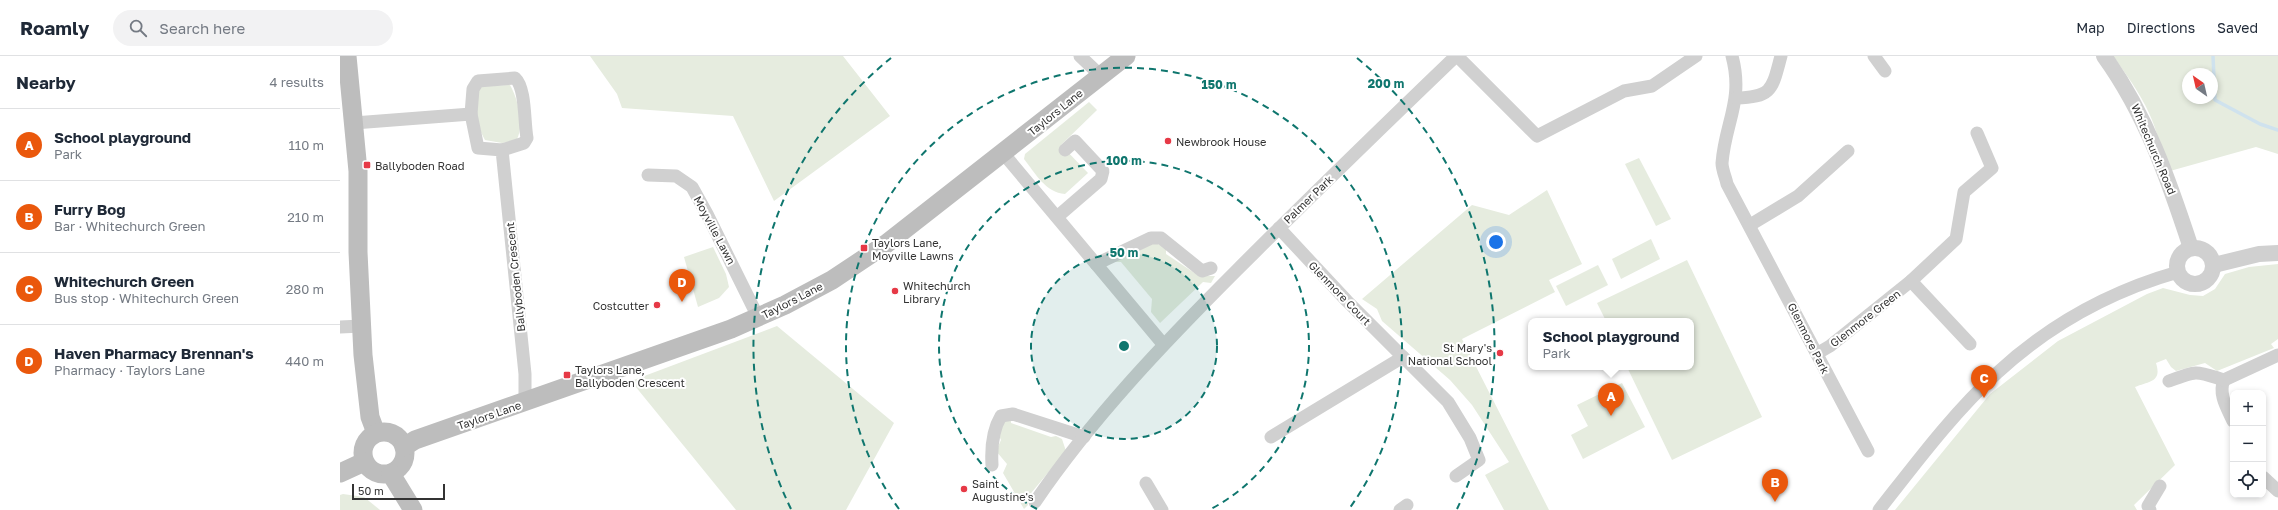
<!DOCTYPE html>
<meta charset="utf-8">
<style>
body{margin:0;font-family:"Golos Text",sans-serif;background:#f2f2f3;color:#1f2937}
.controls{position:absolute;right:12px;bottom:12px;display:grid;overflow:hidden;border-radius:8px;box-shadow:0 2px 6px #0003}
.controls button{width:36px;height:36px;display:grid;place-items:center;padding:0;border:0;border-bottom:1px solid #e0e1e3;background:#fff;color:#1f2937;font:20px sans-serif}
.compass{position:absolute;left:1842px;top:12px;width:36px;height:36px;border-radius:50%;background:#fff;box-shadow:0 2px 6px #0003;rotate:326deg}
.scale{position:absolute;left:12px;bottom:10px;width:93px;box-sizing:border-box;padding-left:4px;border:2px solid #333;border-top:0;font-size:11px;line-height:14px;white-space:nowrap;color:#333;-webkit-text-stroke:3px #fff;paint-order:stroke}
.you{position:absolute;left:1156px;top:186px;width:14px;height:14px;margin:-10px;border:3px solid #fff;border-radius:50%;background:#1a73e8;box-shadow:0 0 0 6px #1a73e833}
.badge{display:grid;place-items:center;width:26px;height:26px;border-radius:50%;background:#ea580c;color:#fff;font-size:13px;font-weight:700}
.pin{position:absolute;translate:-50% -33px;filter:drop-shadow(0 1px 2px #0008)}
.pin::after{content:'';position:absolute;top:21px;width:14px;height:12px;background:inherit;clip-path:polygon(0 0,100% 0,50% 100%)}
.popup{position:absolute;left:1188px;top:262px;width:166px;height:52px;box-sizing:border-box;display:grid;place-content:center;border-radius:8px;background:#fff;filter:drop-shadow(0 1px 3px #0005);font-size:13px;white-space:nowrap;color:#747a83}
.popup b{font-size:15px;color:#1f2937}
.popup::after{content:'';position:absolute;left:50%;top:100%;margin-left:-8px;border:8px solid transparent;border-top-color:#fff}
.list{margin:0;padding:0;list-style:none}
h2{display:flex;justify-content:space-between;align-items:center;height:52px;margin:0;padding:0 16px;font-size:17px}
h2 small{font-size:13px;font-weight:400;color:#747a83}
.list li{display:grid;grid-template-columns:26px 1fr auto;gap:12px;align-items:center;box-sizing:border-box;height:72px;padding:0 16px;border-top:1px solid #e0e1e3}
.list b{display:block;font-size:15px;white-space:nowrap}
.list p{margin:0;font-size:13px;white-space:nowrap;color:#747a83}
.list em{font-size:13px;font-style:normal;color:#747a83}
.icon{flex:none;width:22px;height:22px;fill:none;stroke:currentColor;stroke-width:2;stroke-linecap:round;stroke-linejoin:round}
.map{position:relative;flex:none;width:1938px;height:454px;overflow:hidden}
header{display:flex;align-items:center;gap:24px;box-sizing:border-box;height:56px;padding:0 20px;background:#fff;border-bottom:1px solid #e0e1e3}
header strong{font-size:19px}
nav{display:flex;gap:22px;margin-inline-start:auto;font-size:14px}
.search{width:280px;height:36px;background:#f2f2f3;display:flex;align-items:center;gap:10px;box-sizing:border-box;padding:0 14px;border-radius:22px;color:#747a83;font-size:15px}
main{display:flex}
aside{flex:1;background:#fff}
.map>svg:first-child{display:block}
.green{fill:#e6ecdf;fill-rule:evenodd}
.lines{fill:none;stroke-linecap:round;stroke-linejoin:round}
.stream{stroke:#cfe2ee;stroke-width:3.5}
.minor{stroke:#d0d0d0;stroke-width:13}
.tertiary{stroke:#d0d0d0;stroke-width:16}
.secondary{stroke:#bdbdbd;stroke-width:19}
.ring{fill:none;stroke:#0f766e;stroke-width:2;stroke-dasharray:7 5}
.poi-dot{fill:#e63946;stroke:#fff;stroke-width:1.5}
.labels{text-anchor:middle;dominant-baseline:central;stroke-width:4;stroke-linejoin:round;paint-order:stroke}
.street-label{font-size:11px;fill:#333;stroke:#fff}
.poi-label{font-size:11px;fill:#333;stroke:#fff;text-anchor:start}
.centre{fill:#0f766e;stroke:#fff;stroke-width:2}
.ring-label{font-size:12px;text-anchor:middle;font-weight:bold;fill:#0f766e;stroke:#fff;stroke-width:4;stroke-linejoin:round;paint-order:stroke}
</style>
<header>
<strong>Roamly</strong>
<div class="search"><svg class="icon" aria-label="search" viewBox="0 0 24 24"><circle cx="10" cy="10" r="6"/><path d="M15 15l6 6"/></svg>Search here</div>
<nav><a>Map</a><a>Directions</a><a>Saved</a></nav>
</header>
<main>
<aside>
<h2>Nearby<small>4 results</small></h2>
<ul class="list">
<li><span class="badge">A</span><div><b>School playground</b><p>Park</p></div><em>110 m</em></li>
<li><span class="badge">B</span><div><b>Furry Bog</b><p>Bar · Whitechurch Green</p></div><em>210 m</em></li>
<li><span class="badge">C</span><div><b>Whitechurch Green</b><p>Bus stop · Whitechurch Green</p></div><em>280 m</em></li>
<li><span class="badge">D</span><div><b>Haven Pharmacy Brennan's</b><p>Pharmacy · Taylors Lane</p></div><em>440 m</em></li>
</ul>
</aside>
<div class="map">
<svg width="1938" height="454" viewBox="0 0 1938 454">
<rect width="100%" height="100%" fill="#fff"/>
<g class="green">
<polygon points="250,0 503,0 550,60 434,145 393,60 282,52 277,38"/>
<path d="M1773 0H1938V98L1916 91 1830 115C1821 97 1818 76 1809 57 1800 37 1786 18 1773 0ZM1848 18H1872V42H1848Z"/>
<path d="M170 29C178 43 185 70 176 85L162 87 145 84C135 67 133 48 140 30Z"/>
<path d="M749 46 757 54 721 89 748 117 725 138C706 137 695 117 684 103L685 98Z"/>
<polygon points="1299,102 1331,163 1316,170 1285,108"/>
<polygon points="1207,134 1242,208 1209,224 1215,236 1122,283 1209,454 1164,454 1145,419 1169,406 1132,349 1110,324 1042,265 1037,253 1022,243 1132,149 1169,159"/>
<polygon points="1311,183 1320,203 1281,223 1272,203"/>
<polygon points="815,187 826,191 826,198 859,220 875,220 871,227 863,226 820,267 811,256 812,243 781,206 769,206"/>
<polygon points="373,191 386,218 389,231 379,242 358,251 344,201"/>
<polygon points="1347,204 1422,361 1332,404 1287,311 1351,311 1351,265 1266,265 1257,247"/>
<path d="M1938 208V283L1931 288 1934 292 1877 315 1865 307 1836 315 1831 311 1826 303 1816 307C1822 326 1810 325 1795 331L1835 409 1794 449 1797 454H1555L1650 338 1718 285 1807 238 1823 232 1850 239 1863 240 1875 233 1885 218 1909 211Z"/>
<polygon points="1258,209 1268,229 1226,250 1216,230"/>
<polygon points="437,270 554,367 506,454 396,454 291,325"/>
<polygon points="1282,327 1305,371 1243,403 1231,379 1248,370 1237,349"/>
<polygon points="671,363 671,367 711,381 716,380 722,383 726,395 687,442 688,449 684,453 663,417 667,408 656,395 661,384 657,376 661,367"/>
<polygon points="3,438 24,441 40,454 0,454 0,439"/>
</g>
<g class="lines">
<polyline class="stream" points="1873,0 1875,44 1920,68 1938,74"/>
<g class="minor">
<polyline points="740,0 760,19"/>
<polyline points="1117,0 1197,80 1284,35 1312,30 1356,0"/>
<path d="M1392 0C1404 44 1385 67 1382 107 1382 114 1386 122 1387 128L1528 395"/>
<polyline points="1534,0 1545,15"/>
<path d="M1396 42C1433 41 1432 33 1441 0"/>
<path d="M131 58 133 33 138 25 175 22C186 32 184 66 187 82L184 87 162 94"/>
<polyline points="14,67 131,58 138,92 162,94 185,318 185,347"/>
<polyline points="663,97 823,288"/>
<polyline points="308,119 336,120 352,131 367,158 418,261"/>
<polyline points="717,161 761,123 763,115 735,85 725,94"/>
<polyline points="1410,169 1458,140 1508,95"/>
<polyline points="939,172 1007,245 1108,346 1130,382 1139,404 1116,420"/>
<polyline points="756,208 811,182 821,182 862,215 871,212"/>
<polyline points="1571,225 1630,288"/>
<polyline points="0,271 22,270"/>
<polyline points="1478,297 1490,290 1571,225 1616,183 1624,136 1652,112 1637,77"/>
<path d="M1884 324C1878 338 1887 352 1893 365"/>
<path d="M1829 325C1859 314 1855 315 1884 324L1938 299"/>
<polyline points="931,381 1063,301"/>
<path d="M652 409C651 392 652 375 661 360L673 358 744 381"/>
<polyline points="1923,421 1938,435"/>
<polyline points="806,427 822,454"/>
<path d="M695 446C753 361 824 287 897 214 969 142 1042 71 1116 0"/>
<polyline points="1060,454 1067,449"/>
<path d="M1539 454C1576 407 1613 357 1657 317 1709 269 1771 235 1838 216"/>
<polyline points="1810,454 1808,450 1820,430"/>
</g>
<g class="tertiary">
<path d="M1764 0C1806 58 1829 125 1851 192"/>
<circle cx="1855" cy="210" r="18"/>
<polyline points="1874,209 1919,198 1938,197"/>
</g>
<g class="secondary">
<polyline points="7,0 18,115 18,196 23,299 30,361 36,377"/>
<circle cx="44" cy="397" r="21"/>
<polyline points="64,391 75,384 391,273 445,249 492,224 546,188 786,0"/>
<polyline points="0,417 24,406"/>
<polyline points="51,418 73,454"/>
</g>
</g>
<circle cx="784" cy="290" r="93" fill="#0f766e" fill-opacity=".12"/>
<g class="ring">
<circle cx="784" cy="290" r="93"/>
<path d="M697 453A185 185 0 1 1 871 453"/>
<path d="M559 453A278 278 0 1 1 1009 453"/>
<path d="M451 453A371 371 0 0 1 551 2M1017 2A371 371 0 0 1 1117 453"/>
</g>
<g class="poi-dot">
<circle cx="828" cy="85" r="4"/>
<rect x="23" y="105" width="8" height="8" rx="2"/>
<rect x="520" y="188" width="8" height="8" rx="2"/>
<circle cx="555" cy="235" r="4"/>
<circle cx="317" cy="249" r="4"/>
<circle cx="1160" cy="297" r="4"/>
<rect x="223" y="315" width="8" height="8" rx="2"/>
<circle cx="624" cy="433" r="4"/>
</g>
<g class="labels">
<g class="street-label">
<text transform="translate(715 56) rotate(-39)">Taylors Lane</text>
<text transform="translate(1814 93) rotate(67)">Whitechurch Road</text>
<text transform="translate(968 143) rotate(-44)">Palmer Park</text>
<text transform="translate(375 174) rotate(62)">Moyville Lawn</text>
<text transform="translate(175 221) rotate(-96)">Ballyboden Crescent</text>
<text transform="translate(1000 237) rotate(46)">Glenmore Court</text>
<text transform="translate(452 244) rotate(-27)">Taylors Lane</text>
<text transform="translate(1525 262) rotate(-38)">Glenmore Green</text>
<text transform="translate(1469 282) rotate(63)">Glenmore Park</text>
<text transform="translate(149 359) rotate(-19)">Taylors Lane</text>
</g>
<g class="poi-label">
<text x="836" y="85">Newbrook House</text>
<text x="35" y="109">Ballyboden Road</text>
<text x="532" y="186">Taylors Lane,<tspan x="532" dy="13">Moyville Lawns</tspan></text>
<text x="563" y="229">Whitechurch<tspan x="563" dy="13">Library</tspan></text>
<text x="309" y="249" text-anchor="end">Costcutter</text>
<text x="1152" y="291" text-anchor="end">St Mary's<tspan x="1152" dy="13">National School</tspan></text>
<text x="235" y="313">Taylors Lane,<tspan x="235" dy="13">Ballyboden Crescent</tspan></text>
<text x="632" y="427">Saint<tspan x="632" dy="13">Augustine's</tspan></text>
</g>
</g>
<circle cx="784" cy="290" r="6" class="centre"/>
<g class="ring-label">
<text x="1046" y="32">200 m</text>
<text x="879" y="33">150 m</text>
<text x="784" y="109">100 m</text>
<text x="784" y="201">50 m</text>
</g>
</svg>
<div class="controls">
<button>+</button>
<button>−</button>
<button><svg class="icon" aria-label="locate" viewBox="0 0 24 24"><circle cx="12" cy="12" r="6"/><path d="M12 2v4M12 18v4M2 12h4M18 12h4"/></svg></button>
</div>
<svg class="compass" viewBox="-18 -18 36 36"><path d="M0-13l5 13h-10z" fill="#e53935"/><path d="M0 13l5-13h-10z" fill="#747a83"/></svg>
<div class="scale">50 m</div>
<div class="you"></div>
<div class="pin badge" style="left:1271px;top:360px">A</div>
<div class="popup"><b>School playground</b>Park</div>
<div class="pin badge" style="left:1435px;top:446px">B</div>
<div class="pin badge" style="left:1644px;top:342px">C</div>
<div class="pin badge" style="left:342px;top:246px">D</div>
</div>
</main>
